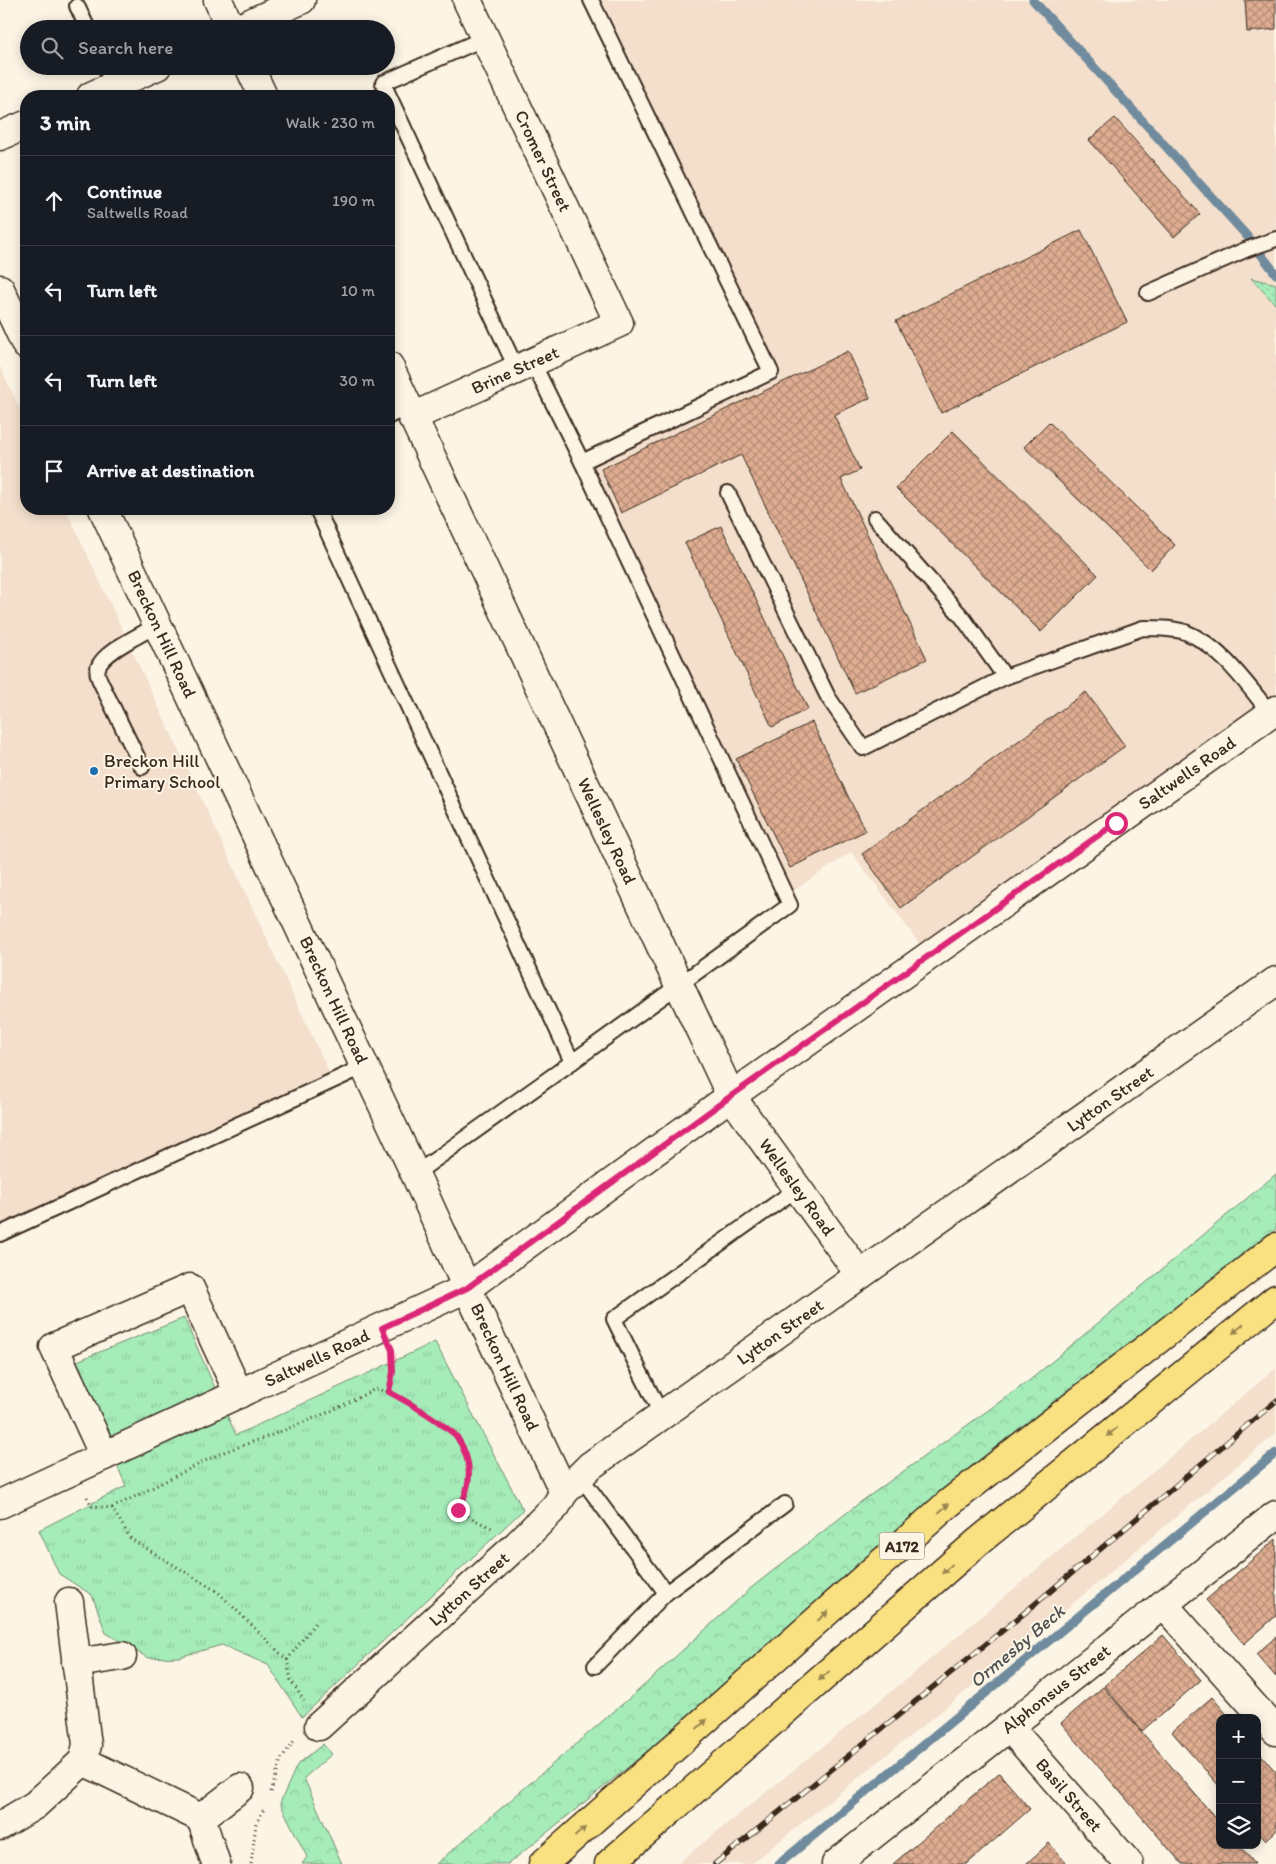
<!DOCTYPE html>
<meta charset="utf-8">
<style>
body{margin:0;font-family:Itim,sans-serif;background:#242831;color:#f1f3f6}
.controls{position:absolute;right:15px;bottom:15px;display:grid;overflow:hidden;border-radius:10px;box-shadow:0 2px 12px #0003}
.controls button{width:45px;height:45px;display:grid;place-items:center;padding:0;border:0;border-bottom:1px solid #363941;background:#171b24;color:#f1f3f6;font:25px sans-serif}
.stop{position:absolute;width:15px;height:15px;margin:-11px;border:4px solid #db2777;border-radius:50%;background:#fff}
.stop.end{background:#db2777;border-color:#fff;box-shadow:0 1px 5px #0008}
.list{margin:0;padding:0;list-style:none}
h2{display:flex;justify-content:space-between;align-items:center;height:65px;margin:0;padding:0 20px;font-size:21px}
h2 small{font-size:16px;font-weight:400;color:#9ea1a6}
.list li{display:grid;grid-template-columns:32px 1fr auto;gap:15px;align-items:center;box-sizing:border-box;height:90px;padding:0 20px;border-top:1px solid #363941}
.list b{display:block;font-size:19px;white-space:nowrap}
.list p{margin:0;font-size:16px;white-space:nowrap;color:#9ea1a6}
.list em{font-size:16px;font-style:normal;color:#9ea1a6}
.icon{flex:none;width:28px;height:28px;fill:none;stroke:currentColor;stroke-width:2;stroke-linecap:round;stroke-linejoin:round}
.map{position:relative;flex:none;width:1276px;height:1864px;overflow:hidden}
.search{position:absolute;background:#171b24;box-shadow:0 2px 12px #0003;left:20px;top:20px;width:375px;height:55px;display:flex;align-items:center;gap:12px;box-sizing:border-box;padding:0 18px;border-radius:28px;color:#9ea1a6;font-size:19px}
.panel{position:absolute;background:#171b24;box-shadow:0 2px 12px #0003;left:20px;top:90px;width:375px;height:425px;border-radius:20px}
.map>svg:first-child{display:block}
.built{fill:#f3dfcc}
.grass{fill:url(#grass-dots);stroke:#708b6c}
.forest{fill:url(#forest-crowns);stroke:#708b6c}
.park{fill:url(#park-tufts);stroke:#708b6c}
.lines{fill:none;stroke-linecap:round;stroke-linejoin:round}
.stream{stroke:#6f8b9d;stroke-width:9}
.building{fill:url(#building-cross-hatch);stroke:#3b2a1e}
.service-casing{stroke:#3b2a1e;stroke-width:18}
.minor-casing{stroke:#3b2a1e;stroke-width:31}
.trunk-casing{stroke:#3b2a1e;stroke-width:31}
.path{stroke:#3b2a1e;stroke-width:3;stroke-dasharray:1 4;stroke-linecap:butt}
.service{stroke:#fcf5e5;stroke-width:14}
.minor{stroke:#fcf5e5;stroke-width:28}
.trunk{stroke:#f9e181;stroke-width:28}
.rail-casing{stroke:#3b2a1e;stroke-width:5.5}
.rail{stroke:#fcf5e5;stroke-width:4;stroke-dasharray:11;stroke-linecap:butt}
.oneway{fill:#9a8650}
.route{stroke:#db2777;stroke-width:6}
.poi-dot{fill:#1f6fb2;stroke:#fcf5e5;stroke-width:2}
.labels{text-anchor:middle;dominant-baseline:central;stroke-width:4;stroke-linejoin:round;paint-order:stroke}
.shield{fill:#fcf5e5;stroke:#75675a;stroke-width:1}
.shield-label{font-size:16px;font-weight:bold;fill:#3b2a1e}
.street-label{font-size:18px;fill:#3b2a1e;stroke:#fcf5e5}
.poi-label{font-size:18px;fill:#3b2a1e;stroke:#fcf5e5;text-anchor:start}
.water-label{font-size:19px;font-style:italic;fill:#505253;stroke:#fcf5e5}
</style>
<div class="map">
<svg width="1276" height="1864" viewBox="0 0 1276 1864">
<defs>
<pattern id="grass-dots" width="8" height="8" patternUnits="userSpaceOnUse" patternTransform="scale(1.25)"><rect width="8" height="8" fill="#a5ecb9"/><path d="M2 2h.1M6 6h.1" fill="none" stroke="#8fcb9f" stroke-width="1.8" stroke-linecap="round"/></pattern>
<pattern id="forest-crowns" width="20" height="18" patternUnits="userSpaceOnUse" patternTransform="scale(1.25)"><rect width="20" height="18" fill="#a5ecb9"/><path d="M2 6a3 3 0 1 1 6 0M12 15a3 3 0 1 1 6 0" fill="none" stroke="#8fcb9f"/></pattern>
<pattern id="park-tufts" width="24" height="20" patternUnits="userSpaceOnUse" patternTransform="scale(1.25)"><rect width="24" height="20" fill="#a5ecb9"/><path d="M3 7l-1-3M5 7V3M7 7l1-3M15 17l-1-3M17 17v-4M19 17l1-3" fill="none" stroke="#8fcb9f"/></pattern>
<pattern id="building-cross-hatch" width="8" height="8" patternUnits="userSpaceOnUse" patternTransform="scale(1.25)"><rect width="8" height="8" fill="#dfad91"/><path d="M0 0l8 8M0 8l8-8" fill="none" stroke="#b68d76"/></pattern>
</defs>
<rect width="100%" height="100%" fill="#fcf5e5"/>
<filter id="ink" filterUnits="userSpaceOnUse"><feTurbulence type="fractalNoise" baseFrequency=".02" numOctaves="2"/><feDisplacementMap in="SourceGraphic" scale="10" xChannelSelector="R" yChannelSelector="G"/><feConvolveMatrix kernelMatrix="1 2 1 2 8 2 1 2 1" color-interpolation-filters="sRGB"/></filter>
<g filter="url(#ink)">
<g class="built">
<polygon points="602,0 1276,0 1276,730 923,948 851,852 792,892 579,458 773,361"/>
<polygon points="0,366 26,422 26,509 66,509 331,1076 0,1226"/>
<polygon points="1276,1368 1276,1433 1026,1643 751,1864 677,1864 909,1677"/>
</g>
<polygon class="grass" points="1251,278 1276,284 1276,305"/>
<g class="forest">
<polygon points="1276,1174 1276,1229 664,1738 508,1864 436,1864 640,1689 751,1588 858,1504 1030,1380"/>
<polygon points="323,1744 332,1754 304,1778 342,1864 302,1864 307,1857 280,1803 297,1765"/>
</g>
<polygon class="park" points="184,1318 236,1435 435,1342 523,1510 302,1717 268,1665 222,1645 179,1657 148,1658 106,1633 92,1595 59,1574 39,1530 126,1486 72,1363"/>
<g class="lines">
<g class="stream">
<polyline points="1033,0 1247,236 1276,274"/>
<polyline points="779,1864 1276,1453"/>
</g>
</g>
<g class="building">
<polygon points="1245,0 1276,0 1276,29 1247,32"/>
<polygon points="1115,118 1200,214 1174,237 1089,140"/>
<polygon points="1081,230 1127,322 941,413 896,321"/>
<polygon points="848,351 870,398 834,415 860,470 841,479 927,659 855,693 741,455 621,513 601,469"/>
<polygon points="1049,422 1175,545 1151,570 1024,447"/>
<polygon points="953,431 1098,575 1041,632 896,488"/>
<polygon points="721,526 808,709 772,727 685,543"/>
<polygon points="1086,692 1125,746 901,908 862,854"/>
<polygon points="812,722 865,831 790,868 736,759"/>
<polygon points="1276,1539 1276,1616 1244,1644 1206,1600"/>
<polygon points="1163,1635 1201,1680 1142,1731 1104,1686"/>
<polygon points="1276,1637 1276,1677 1256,1654"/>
<polygon points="1103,1687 1220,1823 1220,1845 1239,1845 1255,1864 1182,1864 1061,1723"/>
<polygon points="1212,1697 1230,1718 1220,1718 1220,1787 1172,1732"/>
<polygon points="1257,1750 1276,1772 1276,1831 1266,1840 1257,1830"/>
<polygon points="999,1773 1030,1809 967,1864 893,1864"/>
<polygon points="1049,1843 1067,1864 1026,1864"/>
</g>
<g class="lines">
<defs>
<g id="service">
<polyline points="77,6 88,29"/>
<polyline points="485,38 383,83 517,370"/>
<polyline points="105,66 115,89"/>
<polyline points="1148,293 1245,250 1276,239"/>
<polyline points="533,363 582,462 790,905 572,1062"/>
<polyline points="389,416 408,407"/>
<polyline points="582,462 771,372 591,0"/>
<path d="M728 493 828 697 863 748 1005 677 1143 628C1158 628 1172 628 1185 632 1220 645 1248 686 1271 714"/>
<polyline points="317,509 572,1062 415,1174"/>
<polyline points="875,518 963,618 1005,677"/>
<path d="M142 767 101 683C99 679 96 673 98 668 103 651 143 634 157 625"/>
<polyline points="0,1234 365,1066"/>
<polyline points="662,1416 614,1319 798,1188"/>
<polyline points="580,1476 666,1593"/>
<polyline points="595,1666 666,1593 785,1504"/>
</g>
<g id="minor">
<polyline points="218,0 231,29"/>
<polyline points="237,29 301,0"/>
<polyline points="249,66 263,96"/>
<polyline points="91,96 157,66"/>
<polyline points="0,136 26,125"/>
<polyline points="0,289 26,345"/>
<polyline points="389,366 731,1096 860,1275"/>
<polyline points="412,417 619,323 467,0"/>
<polyline points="103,509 415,1174 467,1288 564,1492"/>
<polyline points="104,1456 54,1347 190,1288 239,1394"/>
<polyline points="0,1504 467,1288 731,1096 1276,710"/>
<polyline points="1163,1604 1276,1731"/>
<polyline points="76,1663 122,1656"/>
<polyline points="319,1726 518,1544 556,1506 564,1492 590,1466 1276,981"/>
<polyline points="1009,1727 1129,1864"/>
<polyline points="83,1761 201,1818 240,1788"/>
<polyline points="201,1818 216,1864"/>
<polyline points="0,1826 35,1805 83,1761 87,1745 69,1602"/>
<polyline points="836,1864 1276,1515"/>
</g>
<g id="trunk">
<polyline points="543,1864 949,1503 1276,1247"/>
<polyline points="609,1864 979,1541 1276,1299"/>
</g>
</defs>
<use href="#service" class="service-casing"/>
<use href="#minor" class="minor-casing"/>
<use href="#trunk" class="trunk-casing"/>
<g class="path">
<polyline points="389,1392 393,1372 392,1356"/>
<polyline points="87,1497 92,1506 112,1508 131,1539 218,1592 287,1660 291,1680 304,1701"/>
<polyline points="112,1508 221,1453 272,1435 331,1411 375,1389 389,1392 429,1414 456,1436 467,1458 470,1481 464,1500 458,1510 481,1523 492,1528"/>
<polyline points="287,1660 315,1623"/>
<polyline points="271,1792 281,1759 294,1741"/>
<polyline points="251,1864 256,1824 265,1807"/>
</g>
<use href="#service" class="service"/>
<use href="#minor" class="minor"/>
<use href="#trunk" class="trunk"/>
<defs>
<polyline id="rail" points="715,1864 1028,1610 1276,1401"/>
</defs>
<use href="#rail" class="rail-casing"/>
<use href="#rail" class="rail"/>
</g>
<defs><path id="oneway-solid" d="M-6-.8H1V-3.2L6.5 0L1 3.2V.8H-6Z" transform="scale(1.25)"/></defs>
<g class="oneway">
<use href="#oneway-solid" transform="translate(1238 1329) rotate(141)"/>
<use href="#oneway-solid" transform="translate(1112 1432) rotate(141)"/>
<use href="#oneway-solid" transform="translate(944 1508) rotate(-41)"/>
<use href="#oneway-solid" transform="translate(947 1569) rotate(139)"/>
<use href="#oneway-solid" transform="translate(823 1616) rotate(-42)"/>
<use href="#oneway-solid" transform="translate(824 1676) rotate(139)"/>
<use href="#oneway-solid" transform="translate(702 1724) rotate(-42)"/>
<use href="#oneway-solid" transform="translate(580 1832) rotate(-41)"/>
</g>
</g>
<g class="lines" filter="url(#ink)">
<path class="route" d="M458 1510C472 1486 473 1461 457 1437 454 1433 449 1430 445 1427 428 1413 409 1403 389 1392L393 1372 392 1350 382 1328 467 1288 731 1096 1116 823"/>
</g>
<circle class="poi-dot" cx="94" cy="771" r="5"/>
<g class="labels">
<rect class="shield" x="879.5" y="1532.5" width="45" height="27" rx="4"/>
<g class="shield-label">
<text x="902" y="1546">A172</text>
</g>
<g class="street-label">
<text transform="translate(543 161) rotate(65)">Cromer Street</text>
<text transform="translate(515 370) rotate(-24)">Brine Street</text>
<text transform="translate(162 634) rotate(65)">Breckon Hill Road</text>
<text transform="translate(1187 773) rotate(-35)">Saltwells Road</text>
<text transform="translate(607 831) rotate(65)">Wellesley Road</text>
<text transform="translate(334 1000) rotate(65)">Breckon Hill Road</text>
<text transform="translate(1110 1099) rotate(-35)">Lytton Street</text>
<text transform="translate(797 1187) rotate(54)">Wellesley Road</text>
<text transform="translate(780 1332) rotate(-35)">Lytton Street</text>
<text transform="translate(317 1358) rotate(-25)">Saltwells Road</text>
<text transform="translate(505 1367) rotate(65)">Breckon Hill Road</text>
<text transform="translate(469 1589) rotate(-42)">Lytton Street</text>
<text transform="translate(1056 1689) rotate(-38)">Alphonsus Street</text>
<text transform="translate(1069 1795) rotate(49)">Basil Street</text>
</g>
<g class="poi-label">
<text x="104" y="761">Breckon Hill<tspan x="104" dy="21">Primary School</tspan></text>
</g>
<g class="water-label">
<text transform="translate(1017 1646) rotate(-40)">Ormesby Beck</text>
</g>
</g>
</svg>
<div class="controls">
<button>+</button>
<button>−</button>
<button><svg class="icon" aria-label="layers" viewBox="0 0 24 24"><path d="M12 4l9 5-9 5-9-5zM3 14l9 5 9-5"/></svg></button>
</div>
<div class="stop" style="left:1116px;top:823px"></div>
<div class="stop end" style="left:458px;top:1510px"></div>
<div class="search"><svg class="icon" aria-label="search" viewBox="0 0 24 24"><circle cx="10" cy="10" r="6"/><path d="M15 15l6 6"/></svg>Search here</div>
<section class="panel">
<h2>3 min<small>Walk · 230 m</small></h2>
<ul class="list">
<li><svg class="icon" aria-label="ahead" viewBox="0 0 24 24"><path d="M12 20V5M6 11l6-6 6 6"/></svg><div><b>Continue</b><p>Saltwells Road</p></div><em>190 m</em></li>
<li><svg class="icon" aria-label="left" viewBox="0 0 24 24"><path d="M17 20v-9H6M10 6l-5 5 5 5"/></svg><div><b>Turn left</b></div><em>10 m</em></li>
<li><svg class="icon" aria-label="left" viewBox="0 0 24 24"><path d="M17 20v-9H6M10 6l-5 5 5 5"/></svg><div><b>Turn left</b></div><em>30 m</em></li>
<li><svg class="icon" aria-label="arrive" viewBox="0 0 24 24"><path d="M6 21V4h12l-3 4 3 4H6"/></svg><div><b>Arrive at destination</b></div></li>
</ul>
</section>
</div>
